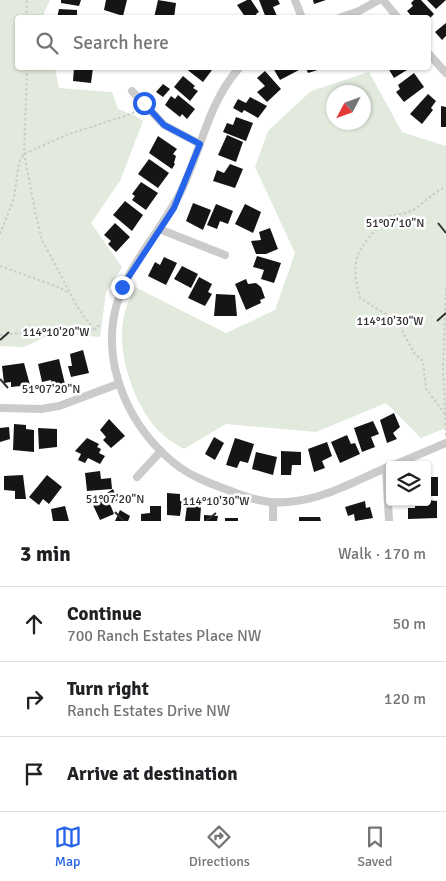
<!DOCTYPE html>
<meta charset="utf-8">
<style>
body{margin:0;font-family:Signika,sans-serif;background:#f6f6f6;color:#202124}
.controls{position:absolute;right:15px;bottom:15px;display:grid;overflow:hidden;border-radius:5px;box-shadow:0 1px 4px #0004}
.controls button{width:45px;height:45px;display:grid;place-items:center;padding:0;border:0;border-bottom:1px solid #e0e0e0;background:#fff;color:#202124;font:25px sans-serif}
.compass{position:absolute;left:326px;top:85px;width:45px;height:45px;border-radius:50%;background:#fff;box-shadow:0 1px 4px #0004;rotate:229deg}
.stop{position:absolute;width:15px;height:15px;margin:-11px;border:4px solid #2563eb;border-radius:50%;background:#fff}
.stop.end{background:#2563eb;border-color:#fff;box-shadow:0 1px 5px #0008}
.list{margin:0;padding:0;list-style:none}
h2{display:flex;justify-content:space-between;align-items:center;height:65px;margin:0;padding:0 20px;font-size:21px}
h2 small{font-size:16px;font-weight:400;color:#757577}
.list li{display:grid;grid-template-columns:32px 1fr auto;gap:15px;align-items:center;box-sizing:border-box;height:75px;padding:0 20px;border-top:1px solid #e0e0e0}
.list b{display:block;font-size:19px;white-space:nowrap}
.list p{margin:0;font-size:16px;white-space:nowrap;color:#757577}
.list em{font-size:16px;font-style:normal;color:#757577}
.icon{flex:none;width:28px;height:28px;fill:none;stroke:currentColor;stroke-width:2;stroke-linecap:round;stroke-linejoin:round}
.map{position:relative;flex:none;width:446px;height:521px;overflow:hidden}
.search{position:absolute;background:#fff;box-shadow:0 1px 4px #0004;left:15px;right:15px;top:15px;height:55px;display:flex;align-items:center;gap:12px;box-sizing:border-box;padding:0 18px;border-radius:5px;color:#757577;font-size:19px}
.sheet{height:290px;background:#fff}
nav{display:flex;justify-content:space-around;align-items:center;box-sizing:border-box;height:70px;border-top:1px solid #e0e0e0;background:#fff;font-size:14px;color:#757577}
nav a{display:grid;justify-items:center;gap:2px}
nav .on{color:#2563eb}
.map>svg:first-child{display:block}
.green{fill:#e1eadd;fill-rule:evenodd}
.building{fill:#151515}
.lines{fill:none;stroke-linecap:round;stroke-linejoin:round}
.path{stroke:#cbcbcb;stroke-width:2;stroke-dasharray:2.5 2.5;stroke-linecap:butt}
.minor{stroke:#cbcbcb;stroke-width:8}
.route{stroke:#2563eb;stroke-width:6}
.ticks{fill:none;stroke:#2e2e2e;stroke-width:2}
.ticks-label{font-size:12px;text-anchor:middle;fill:#2e2e2e;stroke:#fff;stroke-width:5;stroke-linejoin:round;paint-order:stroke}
</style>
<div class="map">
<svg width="446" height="521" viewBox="0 0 446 521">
<rect width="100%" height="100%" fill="#fff"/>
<g class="green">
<polygon points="0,0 50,0 44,13 45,17 18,18 18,68 55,68 59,88 112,92 118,109 134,115 143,121 120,181 91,223 122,267 106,292 100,337 54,333 24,347 0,346"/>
<path d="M369 72 402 132 446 146V428L421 438 386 403 316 432 226 424 184 449C177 445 168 440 162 434 134 408 114 349 125 312 127 303 132 295 135 287L226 333 275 310 295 253 255 167 268 131 311 91ZM334 92H364V122H334Z"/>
</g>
<g class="building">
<polygon points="61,0 81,0 79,6 61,3"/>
<polygon points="106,0 127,0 123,16 104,10"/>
<polygon points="158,0 176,3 174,18 154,18"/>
<polygon points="247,0 251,0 259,12 256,14 258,18 246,18 237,5"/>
<polygon points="259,0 278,0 280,4 273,7 277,16 266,18"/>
<polygon points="313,0 326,0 314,4"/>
<polygon points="414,0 421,0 434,14 428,20 428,18 413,18 407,11 413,6 411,3"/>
<polygon points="427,0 446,0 436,9"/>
<polygon points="59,9 77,10 77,18 57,18"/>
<polygon points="446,23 446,36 442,40 435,32"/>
<polygon points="74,68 93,68 91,83 73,81"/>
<polygon points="185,68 208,68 212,70 203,82"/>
<polygon points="273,68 298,68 299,70 280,80"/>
<polygon points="306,68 324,68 308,73"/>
<polygon points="388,68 405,68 407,70 394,78"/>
<polygon points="265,71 281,89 267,102 257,92 265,86 257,78"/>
<polygon points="414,73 424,87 404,102 396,92 400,89 398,85"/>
<polygon points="183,76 195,86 193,88 198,91 190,101 174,87"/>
<polygon points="163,84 170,89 163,97 156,92"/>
<polygon points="428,94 436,101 431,108 433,110 422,124 410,114"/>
<polygon points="178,95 195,109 187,119 182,114 180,117 165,105 171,96 175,99"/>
<polygon points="250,97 267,106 258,118 244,110 242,113 233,108 238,99 246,103"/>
<polygon points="441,106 446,107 446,127 441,127"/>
<polygon points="236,117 253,123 246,141 223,132 227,123 233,125"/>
<polygon points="227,135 243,142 236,162 218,155"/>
<polygon points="158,136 177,149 173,154 176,156 174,163 175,164 172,169 149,153"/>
<polygon points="149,159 169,173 158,188 138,174"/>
<polygon points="230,164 243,169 235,188 213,181 217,170 224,173"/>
<polygon points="141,182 158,193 146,210 132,200 135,196 132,194"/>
<polygon points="125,201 143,215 132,231 113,215"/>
<polygon points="193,203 211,210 203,230 186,221"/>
<polygon points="216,204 233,211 228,224 220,221 217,229 207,225"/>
<polygon points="245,204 261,212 253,233 235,224"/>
<polygon points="115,223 130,237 116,252 108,244 111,241 104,235"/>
<polygon points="270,228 278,249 266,254 256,254 251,241 261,240 259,232"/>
<polygon points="257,256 281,263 274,283 261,279 264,270 253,267"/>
<polygon points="164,257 177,263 166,285 148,276 155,262 160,265"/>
<polygon points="182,266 198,274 191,288 174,279"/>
<polygon points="199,277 212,284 208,292 212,294 205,306 188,298"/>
<polygon points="246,279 248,284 256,283 261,287 265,298 260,300 261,303 246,310 235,284"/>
<polygon points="216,294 235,295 237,316 214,316"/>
<polygon points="83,350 89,373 71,377 68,366 72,366 70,354"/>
<polygon points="59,359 65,384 52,387 51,380 42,382 38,364"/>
<polygon points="24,363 30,385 11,387 11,382 4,383 2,366"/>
<polygon points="394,413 400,427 393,433 397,439 387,443 380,420"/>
<polygon points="109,419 125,436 111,448 103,440 106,437 100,430"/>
<polygon points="373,421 379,434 371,437 375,447 362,452 354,428"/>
<polygon points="14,424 26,425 26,429 34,430 34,452 13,450"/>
<polygon points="9,427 10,439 0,442 0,428"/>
<polygon points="38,428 57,429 57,447 39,449"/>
<polygon points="347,435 351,444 355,443 360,454 340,463 331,442"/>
<polygon points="214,437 224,443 215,460 205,454"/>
<polygon points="87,438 99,444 97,447 101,449 99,453 105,456 100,464 88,458 85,463 78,460 81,454 75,451"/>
<polygon points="235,438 254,444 248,463 240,461 237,468 226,465"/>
<polygon points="327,442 332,456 322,461 325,468 314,472 308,449"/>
<polygon points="281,451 301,452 301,465 292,465 291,475 281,475"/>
<polygon points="256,452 277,457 273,475 252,469"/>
<polygon points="100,471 101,479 111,478 112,489 87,491 85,473"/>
<polygon points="23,475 26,499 15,499 15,491 4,490 4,476"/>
<polygon points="47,475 62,487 49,504 43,499 39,505 29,497"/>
<rect x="427" y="477" width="11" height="19"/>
<polygon points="113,489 118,500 110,504 114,514 100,520 92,503"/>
<polygon points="167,493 180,494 180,501 182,501 180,516 167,515"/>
<polygon points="427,500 437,501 437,518 408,519 408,508 415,508 415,502 427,502"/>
<polygon points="365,501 366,508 370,507 373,518 355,521 354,514 348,516 345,507"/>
<polygon points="187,505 201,506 200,521 185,521"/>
<polygon points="65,506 69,521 53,521 51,509"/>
<polygon points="150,506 161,506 161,521 141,521 141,514 150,513"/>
<polygon points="120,510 130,516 128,521 115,521"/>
<polygon points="204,515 218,516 217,521 204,521"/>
<polygon points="299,517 320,517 321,521 299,521"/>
<rect x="225" y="518" width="13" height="3"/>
</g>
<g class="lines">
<g class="path">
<polyline points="26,18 27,0"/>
<polyline points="27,68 24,154 36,216 42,240 49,253 78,308 94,330"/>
<polyline points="0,234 14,198 19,162 24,154 66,135 131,114 138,109"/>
<polyline points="0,266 61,288 69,294"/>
<polyline points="446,288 443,368 446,436"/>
<polyline points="0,335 52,330 95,330 97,326 102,326"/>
<path d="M445 414 426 389 423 361 414 353 400 327 392 318 360 298C348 254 360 248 388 216 398 215 411 213 419 206 428 199 435 191 446 187"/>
</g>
<g class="minor">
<polyline points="295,0 302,18"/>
<polyline points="383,0 398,18"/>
<polyline points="339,18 359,11 379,0"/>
<polyline points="428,53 446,73"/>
<path d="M239 68C209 102 202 146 183 187 163 231 123 267 114 316 104 371 131 428 174 463 190 476 209 483 228 490 247 498 266 504 287 502 323 500 357 480 390 466"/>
<polyline points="132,91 164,125 200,144"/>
<polyline points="159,229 225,255"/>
<polyline points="0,408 41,409 59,406 118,384"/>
<polyline points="394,465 446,443"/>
<polyline points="386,468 389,521"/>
<polyline points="137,477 161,451"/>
<polyline points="273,502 273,521"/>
</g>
</g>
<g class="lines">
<polyline class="route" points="122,287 174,208 200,144 164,125 144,103"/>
</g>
<path class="ticks" d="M438 223 446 233M437 321 446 313M0 340 9 332M0 379 8 388M115 512 124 521M206 521 216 513"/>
<g class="ticks-label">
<text x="395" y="227">51°07'10"N</text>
<text x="390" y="325">114°10'30"W</text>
<text x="56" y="336">114°10'20"W</text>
<text x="51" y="393">51°07'20"N</text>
<text x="115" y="503">51°07'20"N</text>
<text x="216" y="505">114°10'30"W</text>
</g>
</svg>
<div class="controls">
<button><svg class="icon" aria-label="layers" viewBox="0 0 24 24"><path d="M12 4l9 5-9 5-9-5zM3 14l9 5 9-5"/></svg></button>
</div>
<svg class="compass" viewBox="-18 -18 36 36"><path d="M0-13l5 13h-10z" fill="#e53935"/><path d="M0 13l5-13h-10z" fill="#757577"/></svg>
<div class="stop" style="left:144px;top:103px"></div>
<div class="stop end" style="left:122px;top:287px"></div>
<div class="search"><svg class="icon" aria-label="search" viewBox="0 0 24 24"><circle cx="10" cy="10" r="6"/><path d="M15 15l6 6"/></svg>Search here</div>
</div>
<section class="sheet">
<h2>3 min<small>Walk · 170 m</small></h2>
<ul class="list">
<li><svg class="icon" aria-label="ahead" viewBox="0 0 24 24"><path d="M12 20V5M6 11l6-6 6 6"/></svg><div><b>Continue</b><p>700 Ranch Estates Place NW</p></div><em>50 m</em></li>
<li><svg class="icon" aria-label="right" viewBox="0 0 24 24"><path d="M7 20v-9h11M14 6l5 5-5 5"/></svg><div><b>Turn right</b><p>Ranch Estates Drive NW</p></div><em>120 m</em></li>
<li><svg class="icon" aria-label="arrive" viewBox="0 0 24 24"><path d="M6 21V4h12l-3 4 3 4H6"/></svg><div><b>Arrive at destination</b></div></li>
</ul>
</section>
<nav>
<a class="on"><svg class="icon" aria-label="map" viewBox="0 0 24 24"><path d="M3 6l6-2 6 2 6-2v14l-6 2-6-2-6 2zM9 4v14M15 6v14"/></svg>Map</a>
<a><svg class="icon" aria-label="directions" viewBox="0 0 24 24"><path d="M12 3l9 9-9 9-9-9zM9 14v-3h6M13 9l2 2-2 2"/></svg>Directions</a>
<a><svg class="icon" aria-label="saved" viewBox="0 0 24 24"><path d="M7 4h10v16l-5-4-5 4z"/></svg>Saved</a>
</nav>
